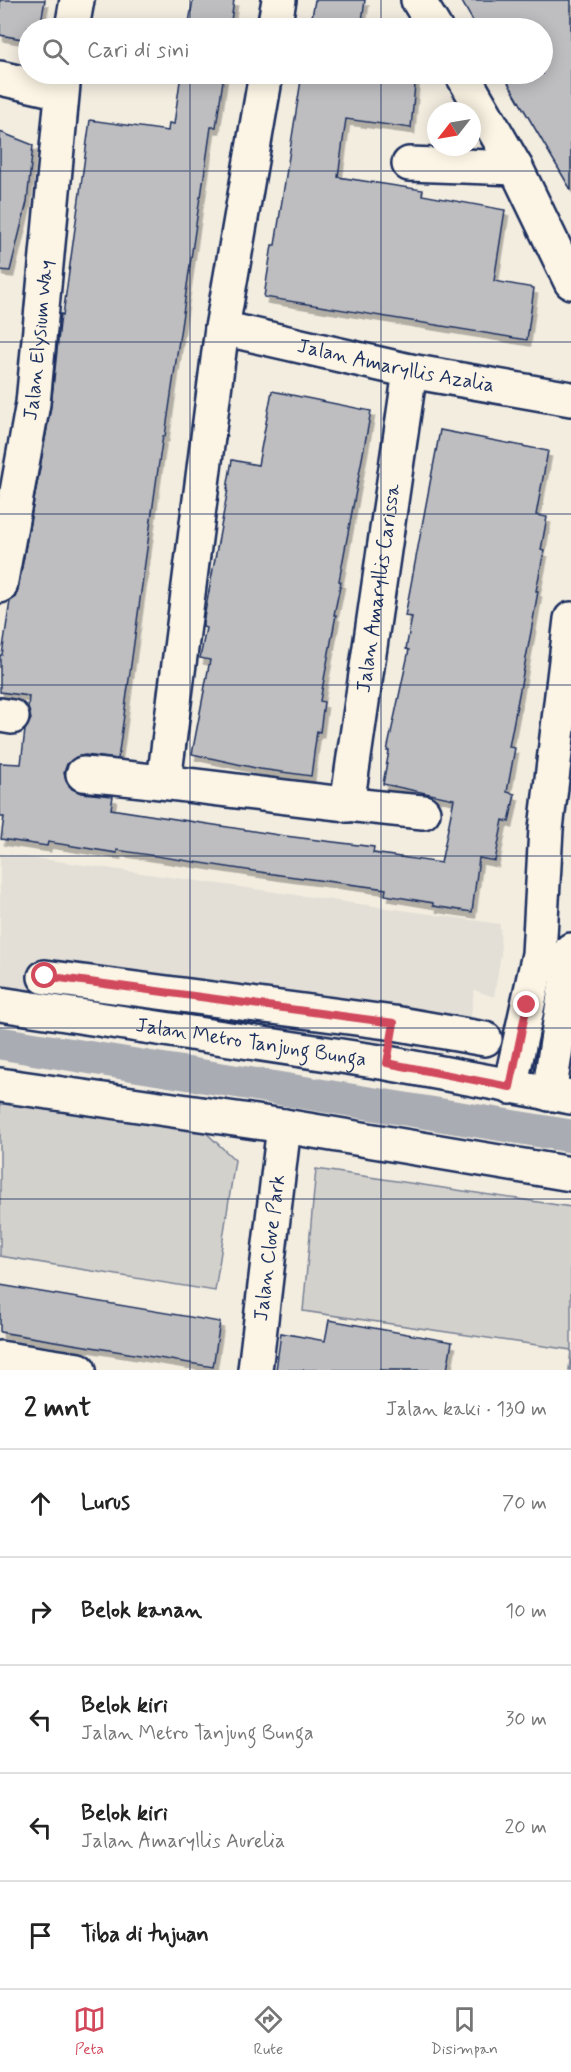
<!DOCTYPE html>
<html lang="id">
<meta charset="utf-8">
<style>
body{margin:0;font-family:Mynerve,sans-serif;background:#f6f6f6;color:#222}
.compass{position:absolute;left:427px;top:102px;width:54px;height:54px;border-radius:50%;background:#fff;box-shadow:0 3px 15px #0003;rotate:239deg}
.stop{position:absolute;width:18px;height:18px;margin:-14px;border:4px solid #d1495b;border-radius:50%;background:#fff}
.stop.end{background:#d1495b;border-color:#fff;box-shadow:0 2px 6px #0008}
.list{margin:0;padding:0;list-style:none}
h2{display:flex;justify-content:space-between;align-items:center;height:78px;margin:0;padding:0 24px;font-size:26px}
h2 small{font-size:20px;font-weight:400;color:#767676}
.list li{display:grid;grid-template-columns:39px 1fr auto;gap:18px;align-items:center;box-sizing:border-box;height:108px;padding:0 24px;border-top:2px solid #e0e0e0}
.list b{display:block;font-size:22px;white-space:nowrap}
.list p{margin:0;font-size:20px;white-space:nowrap;color:#767676}
.list em{font-size:20px;font-style:normal;color:#767676}
.icon{flex:none;width:33px;height:33px;fill:none;stroke:currentColor;stroke-width:2;stroke-linecap:round;stroke-linejoin:round}
.map{position:relative;flex:none;width:571px;height:1370px;overflow:hidden}
.search{position:absolute;background:#fff;box-shadow:0 3px 15px #0003;left:18px;right:18px;top:18px;height:66px;display:flex;align-items:center;gap:15px;box-sizing:border-box;padding:0 21px;border-radius:33px;color:#767676;font-size:22px}
.sheet{height:618px;background:#fff}
nav{display:flex;justify-content:space-around;align-items:center;box-sizing:border-box;height:84px;border-top:2px solid #e0e0e0;background:#fff;font-size:16px;color:#767676}
nav a{display:grid;justify-items:center;gap:3px}
nav .on{color:#d1495b}
.map>svg:first-child{display:block}
.built{fill:#e3dfd6}
.green{fill:#d3d1cc;stroke:#778095;stroke-width:1.5}
.lines{fill:none;stroke-linecap:round;stroke-linejoin:round}
.canal{stroke:#a9acb3;stroke-width:33}
.building{fill:#bebec0;stroke:#1b2f5e;stroke-width:1.5;filter:url(#shadow)}
.minor-casing{stroke:#1b2f5e;stroke-width:38}
.major-casing{stroke:#1b2f5e;stroke-width:38}
.minor{stroke:#fcf5e5;stroke-width:33}
.major{stroke:#fcf5e5;stroke-width:33}
.route{stroke:#d1495b;stroke-width:8}
.grid{fill:none;stroke:#1b2f5e;stroke-width:1.5;stroke-opacity:0.55}
.labels{text-anchor:middle;dominant-baseline:central;stroke-width:4.5;stroke-linejoin:round;paint-order:stroke}
.street-label{font-size:20px;fill:#1b2f5e;stroke:#fcf5e5}
</style>
<div class="map">
<svg width="571" height="1370" viewBox="0 0 571 1370">
<defs>
<filter id="shadow"><feDropShadow dx="3.5" dy="6" stdDeviation="0" flood-color="#0004"/></filter>
</defs>
<rect width="100%" height="100%" fill="#f3ede0"/>
<filter id="ink" filterUnits="userSpaceOnUse"><feTurbulence type="fractalNoise" baseFrequency=".0167" numOctaves="2"/><feDisplacementMap in="SourceGraphic" scale="12" xChannelSelector="R" yChannelSelector="G"/><feConvolveMatrix kernelMatrix="1 2 1 2 8 2 1 2 1" color-interpolation-filters="sRGB"/></filter>
<g filter="url(#ink)">
<polygon class="built" points="0,853 500,924 501,954 494,997 474,990 469,1032 447,1052 0,986"/>
<g class="green">
<polygon points="0,1096 201,1128 235,1160 215,1291 0,1256"/>
<polygon points="316,1169 571,1207 571,1370 569,1370 571,1350 303,1311"/>
</g>
<g class="lines">
<polyline class="canal" points="0,1043 571,1136"/>
</g>
<g class="building">
<polygon points="0,0 45,0 40,28 28,28 28,40 0,35"/>
<polygon points="193,0 234,0 230,28 188,28"/>
<polygon points="315,0 365,0 361,28 310,28"/>
<polygon points="461,0 571,0 571,190 503,74 543,74 543,28 477,28"/>
<polygon points="181,74 224,74 216,127 211,127 201,197 200,197 165,436 163,436 158,469 118,759 85,755 76,757 67,764 64,773 66,781 72,789 81,793 113,796 111,809 285,836 374,847 373,853 441,863 454,799 383,784 389,751 387,751 409,650 406,649 412,617 405,616 440,430 548,451 536,515 547,517 541,550 544,551 536,591 538,591 531,632 509,747 515,748 507,792 515,794 509,822 503,820 495,861 479,858 472,912 433,906 433,903 385,895 386,889 280,875 117,850 117,853 48,842 47,846 1,839 4,817 0,817 0,763 21,764 25,730 31,719 28,708 29,696 0,692 0,655 2,655 10,601 15,598 18,589 51,406 61,314 63,315 90,120 168,131 169,123 174,124"/>
<polygon points="302,74 416,74 411,128 346,119 338,177 423,190 422,195 505,210 494,281 534,288 527,340 264,297 272,245 275,245"/>
<polygon points="0,132 33,145 27,202 10,271 0,270"/>
<polygon points="272,391 371,411 339,581 341,582 334,615 336,615 320,701 324,702 320,732 317,731 311,776 260,769 192,754 210,660 200,658 206,628 203,627 203,623 228,489 227,489 232,460 258,465"/>
<polygon points="0,1285 220,1322 213,1367 0,1332"/>
<polygon points="329,1320 452,1342 447,1370 276,1370 281,1333 325,1341"/>
</g>
<g class="lines">
<defs>
<g id="minor">
<polyline points="418,0 435,28"/>
<polyline points="72,28 77,0"/>
<polyline points="274,28 279,0"/>
<polyline points="462,74 516,168 571,282"/>
<polyline points="0,78 61,92"/>
<polyline points="409,164 516,168"/>
<path id="s1" d="M222 328 410 371 571 399"/>
<path id="s2" d="M0 586 33 403 64 74"/>
<polyline points="0,715 12,717"/>
<path d="M83 774C197 784 309 802 423 812"/>
<polyline points="164,781 222,328 266,74"/>
<path id="s3" d="M347 805 410 371"/>
<polyline points="45,977 394,1023 485,1039"/>
<polyline points="510,1087 539,954 546,829 571,619"/>
<polyline points="549,1094 571,950"/>
<polyline points="0,1358 79,1370"/>
<path id="s4" d="M255 1370 284 1126"/>
</g>
<g id="major">
<path id="s5" d="M0 1004 387 1063 571 1097"/>
<polyline points="0,1085 284,1126 571,1174"/>
</g>
</defs>
<use href="#minor" class="minor-casing"/>
<use href="#major" class="major-casing"/>
<use href="#minor" class="minor"/>
<use href="#major" class="major"/>
</g>
</g>
<g class="lines" filter="url(#ink)">
<polyline class="route" points="45,976 394,1023 387,1063 510,1087 527,1005"/>
</g>
<path class="grid" d="M190 0V28M381 0V28M190 74V1370M381 74V1370M0 171H571M0 342H571M0 514H571M0 685H571M0 856H571M0 1028H571M0 1199H571"/>
<g class="labels">
<g class="street-label">
<text stroke="none"><textPath href="#s2" startOffset="249">Jalan Elysium Way</textPath></text>
<text stroke="none"><textPath href="#s1" startOffset="178">Jalan Amaryllis Azalia</textPath></text>
<text stroke="none"><textPath href="#s3" startOffset="219">Jalan Amaryllis Carissa</textPath></text>
<text stroke="none"><textPath href="#s5" startOffset="254">Jalan Metro Tanjung Bunga</textPath></text>
<text stroke="none"><textPath href="#s4" startOffset="123">Jalan Clove Park</textPath></text>
</g>
</g>
</svg>
<svg class="compass" viewBox="-18 -18 36 36"><path d="M0-13l5 13h-10z" fill="#e53935"/><path d="M0 13l5-13h-10z" fill="#767676"/></svg>
<div class="stop" style="left:45px;top:976px"></div>
<div class="stop end" style="left:527px;top:1005px"></div>
<div class="search"><svg class="icon" aria-label="search" viewBox="0 0 24 24"><circle cx="10" cy="10" r="6"/><path d="M15 15l6 6"/></svg>Cari di sini</div>
</div>
<section class="sheet">
<h2>2 mnt<small>Jalan kaki · 130 m</small></h2>
<ul class="list">
<li><svg class="icon" aria-label="ahead" viewBox="0 0 24 24"><path d="M12 20V5M6 11l6-6 6 6"/></svg><div><b>Lurus</b></div><em>70 m</em></li>
<li><svg class="icon" aria-label="right" viewBox="0 0 24 24"><path d="M7 20v-9h11M14 6l5 5-5 5"/></svg><div><b>Belok kanan</b></div><em>10 m</em></li>
<li><svg class="icon" aria-label="left" viewBox="0 0 24 24"><path d="M17 20v-9H6M10 6l-5 5 5 5"/></svg><div><b>Belok kiri</b><p>Jalan Metro Tanjung Bunga</p></div><em>30 m</em></li>
<li><svg class="icon" aria-label="left" viewBox="0 0 24 24"><path d="M17 20v-9H6M10 6l-5 5 5 5"/></svg><div><b>Belok kiri</b><p>Jalan Amaryllis Aurelia</p></div><em>20 m</em></li>
<li><svg class="icon" aria-label="arrive" viewBox="0 0 24 24"><path d="M6 21V4h12l-3 4 3 4H6"/></svg><div><b>Tiba di tujuan</b></div></li>
</ul>
</section>
<nav>
<a class="on"><svg class="icon" aria-label="map" viewBox="0 0 24 24"><path d="M3 6l6-2 6 2 6-2v14l-6 2-6-2-6 2zM9 4v14M15 6v14"/></svg>Peta</a>
<a><svg class="icon" aria-label="directions" viewBox="0 0 24 24"><path d="M12 3l9 9-9 9-9-9zM9 14v-3h6M13 9l2 2-2 2"/></svg>Rute</a>
<a><svg class="icon" aria-label="saved" viewBox="0 0 24 24"><path d="M7 4h10v16l-5-4-5 4z"/></svg>Disimpan</a>
</nav>
